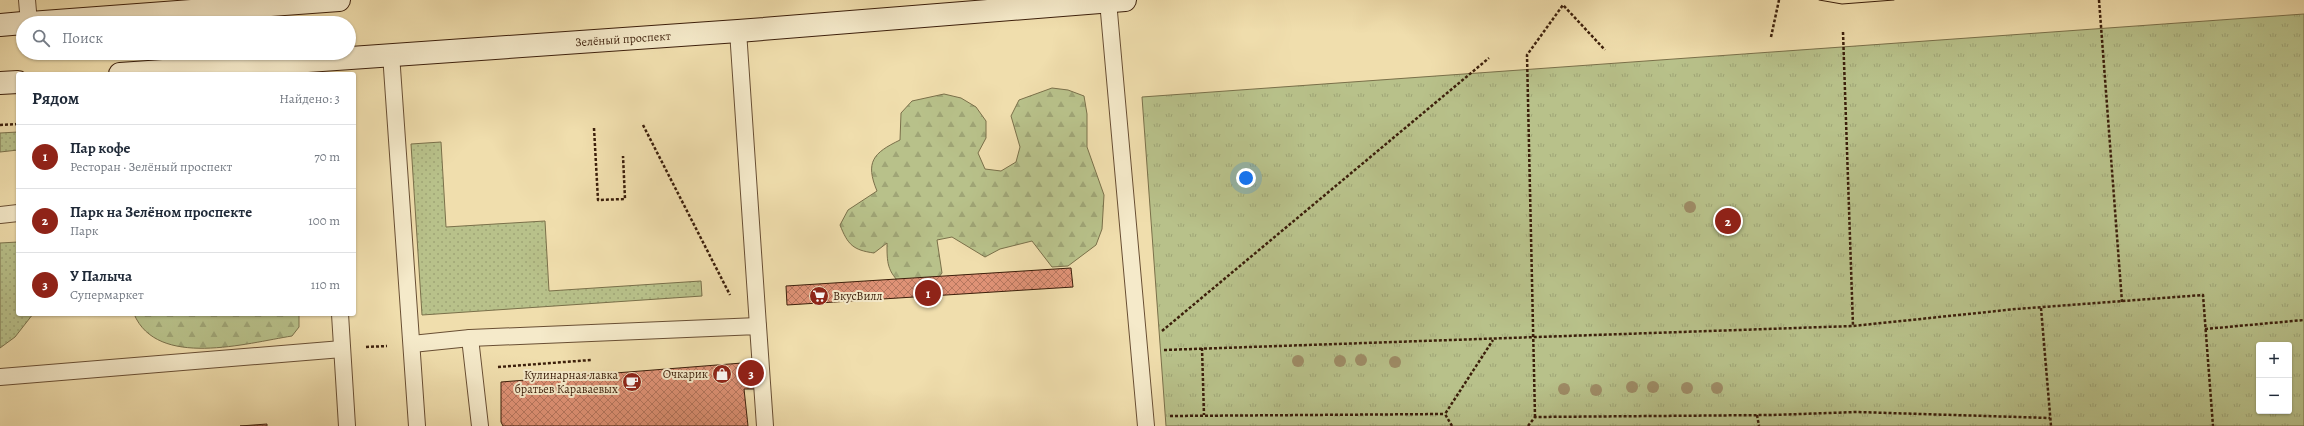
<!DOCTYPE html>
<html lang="ru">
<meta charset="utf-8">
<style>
body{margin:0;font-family:Alegreya,serif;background:#f2f2f3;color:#1f2937}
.controls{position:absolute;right:12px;bottom:12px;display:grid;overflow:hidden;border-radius:4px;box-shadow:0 1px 3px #0004}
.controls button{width:36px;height:36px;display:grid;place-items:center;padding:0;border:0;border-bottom:1px solid #e0e1e3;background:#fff;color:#1f2937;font:20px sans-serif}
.you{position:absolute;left:1246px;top:178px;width:14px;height:14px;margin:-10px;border:3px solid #fff;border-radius:50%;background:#1a73e8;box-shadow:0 0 0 6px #1a73e833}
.badge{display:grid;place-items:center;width:26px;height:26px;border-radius:50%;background:#8f2418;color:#fff;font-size:13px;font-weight:700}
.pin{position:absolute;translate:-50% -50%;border:2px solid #fff;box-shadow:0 1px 4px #0006}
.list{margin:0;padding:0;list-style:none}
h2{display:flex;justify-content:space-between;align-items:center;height:52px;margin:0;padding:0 16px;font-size:17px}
h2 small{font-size:13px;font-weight:400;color:#747a83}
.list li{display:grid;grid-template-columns:26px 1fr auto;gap:12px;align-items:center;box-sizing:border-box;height:64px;padding:0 16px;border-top:1px solid #e0e1e3}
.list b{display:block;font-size:15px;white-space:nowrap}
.list p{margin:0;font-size:13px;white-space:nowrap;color:#747a83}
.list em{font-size:13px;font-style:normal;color:#747a83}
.icon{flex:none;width:22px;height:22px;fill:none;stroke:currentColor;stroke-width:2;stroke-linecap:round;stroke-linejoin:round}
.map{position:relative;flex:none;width:2304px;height:426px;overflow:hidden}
.search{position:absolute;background:#fff;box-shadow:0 1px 3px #0004;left:16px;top:16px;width:340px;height:44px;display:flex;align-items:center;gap:10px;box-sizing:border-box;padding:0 14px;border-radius:22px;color:#747a83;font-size:15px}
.panel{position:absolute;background:#fff;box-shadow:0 1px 3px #0004;left:16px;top:72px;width:340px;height:244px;border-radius:4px}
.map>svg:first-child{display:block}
.grass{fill:url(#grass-dots);stroke:#7a704a}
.forest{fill:url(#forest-firs);stroke:#7a704a}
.park{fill:url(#park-tufts);stroke:#7a704a;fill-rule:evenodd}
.building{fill:url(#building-cross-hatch);stroke:#3c1f0b}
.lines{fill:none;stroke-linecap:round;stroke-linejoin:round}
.lane-casing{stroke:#694f34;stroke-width:18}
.secondary-casing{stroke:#3c1f0b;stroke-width:24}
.path{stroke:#3c1f0b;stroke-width:2.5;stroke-dasharray:3 2;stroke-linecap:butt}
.lane{stroke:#f5eaca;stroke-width:16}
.secondary{stroke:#f5eaca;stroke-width:22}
.tram{stroke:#3c1f0b;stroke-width:1}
.tree{fill:#9e8c66}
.labels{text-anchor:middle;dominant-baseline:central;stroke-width:4;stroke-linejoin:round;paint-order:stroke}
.street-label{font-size:12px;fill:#3c1f0b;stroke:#f5eaca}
.poi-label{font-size:12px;fill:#3c1f0b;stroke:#f5eaca;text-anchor:end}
</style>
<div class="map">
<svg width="2304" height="426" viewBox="0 0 2304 426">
<defs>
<pattern id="grass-dots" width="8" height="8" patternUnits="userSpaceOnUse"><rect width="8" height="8" fill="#b8c18a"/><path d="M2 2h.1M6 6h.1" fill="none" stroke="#9fa576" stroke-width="1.8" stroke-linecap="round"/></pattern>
<pattern id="forest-firs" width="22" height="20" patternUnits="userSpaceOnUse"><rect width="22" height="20" fill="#b8c18a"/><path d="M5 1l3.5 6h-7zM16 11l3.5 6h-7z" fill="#9fa576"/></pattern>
<pattern id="park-tufts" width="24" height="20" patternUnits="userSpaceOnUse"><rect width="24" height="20" fill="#b8c18a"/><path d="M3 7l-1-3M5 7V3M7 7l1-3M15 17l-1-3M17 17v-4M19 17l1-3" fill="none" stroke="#9fa576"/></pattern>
<pattern id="building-cross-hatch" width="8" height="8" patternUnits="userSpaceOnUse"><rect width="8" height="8" fill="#df9276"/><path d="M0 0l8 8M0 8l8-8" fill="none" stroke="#b6775f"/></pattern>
</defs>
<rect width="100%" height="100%" fill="#f0dead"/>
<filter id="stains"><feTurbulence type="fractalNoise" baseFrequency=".005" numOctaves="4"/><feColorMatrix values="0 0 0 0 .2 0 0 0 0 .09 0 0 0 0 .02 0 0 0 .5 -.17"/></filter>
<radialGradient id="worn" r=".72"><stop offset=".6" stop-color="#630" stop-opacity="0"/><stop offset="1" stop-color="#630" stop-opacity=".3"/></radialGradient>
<g class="grass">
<polygon points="18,132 18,150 0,152 0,133"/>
<polygon points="441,142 446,227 545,221 549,291 701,281 702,296 422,315 411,144"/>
<polygon points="18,242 18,314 33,314 15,337 0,348 0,243"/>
</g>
<g class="forest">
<path d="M1052 88 1068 90 1084 96 1087 114V147L1104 195 1102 229 1096 245 1068 266 1052 267 1032 241 1000 249 985 257 952 237 937 240 942 273 932 286 902 285C887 271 887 263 887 243L874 253C853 250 848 245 840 225L848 210 877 191C865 162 873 153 900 140L901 113 912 101 944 94 961 98 976 107 986 121V138L978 153 985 169 1001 171 1016 162 1020 147 1011 116 1019 100Z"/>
<path d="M134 314H299V327L292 336C247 343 157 369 134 314Z"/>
</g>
<path class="park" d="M2304 14V426H1166L1142 97ZM2259 345H2289V411H2259Z"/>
<g class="building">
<polygon points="1071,268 1073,287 787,305 786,286"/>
<polygon points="755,362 757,389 744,389 748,426 503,426 501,422 501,382"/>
<polygon points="267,424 267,426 240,426"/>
</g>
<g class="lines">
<defs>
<g id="lane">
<polyline points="27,0 29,23"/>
<polyline points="1108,1 1146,426"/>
<polyline points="738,31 758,326"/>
<polyline points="391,54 417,426"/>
<polyline points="0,215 18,213"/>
<polyline points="340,314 347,426"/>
<polyline points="470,338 480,426"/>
<polyline points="412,344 470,338 758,326 765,426"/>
<polyline points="0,377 342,349"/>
</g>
<g id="secondary">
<polyline points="30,23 339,0"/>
<polyline points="0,25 23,23"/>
<polyline points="120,74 738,31 1125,0"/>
<polyline points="0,83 18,82"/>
</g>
</defs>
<use href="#lane" class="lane-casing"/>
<use href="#secondary" class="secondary-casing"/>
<g class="path">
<polyline points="2099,0 2122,302"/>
<polyline points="1843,32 1853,326"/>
<polyline points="1771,37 1779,0"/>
<polyline points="0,125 18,124"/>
<polyline points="643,125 730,295"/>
<polyline points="594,128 598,200 625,199 623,156"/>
<polyline points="2041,308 2051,426"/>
<polyline points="2205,329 2304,320"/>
<polyline points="1162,331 1489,58"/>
<polyline points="366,347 387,346"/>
<polyline points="1202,348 1204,415"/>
<polyline points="1164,350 1853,326 2016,309 2203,295 2213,426"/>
<polyline points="498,367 591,360"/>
<polyline points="1757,415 1759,426"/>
<polyline points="1170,416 1445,414"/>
<polyline points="1535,417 1527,55 1563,5 1605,50"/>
<polyline points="1452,426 1445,414 1493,340"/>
<polyline points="1528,426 1535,417 1773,415 1857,412 2050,418"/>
</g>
<use href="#lane" class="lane"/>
<use href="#secondary" class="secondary"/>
<polyline class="tram" points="1819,0 1842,4 1894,0"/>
</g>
<g class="tree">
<circle cx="1690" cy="207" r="6"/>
<circle cx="1361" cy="360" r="6"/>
<circle cx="1298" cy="361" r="6"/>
<circle cx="1340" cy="361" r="6"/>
<circle cx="1395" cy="362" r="6"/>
<circle cx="1632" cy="387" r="6"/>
<circle cx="1653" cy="387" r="6"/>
<circle cx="1687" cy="388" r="6"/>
<circle cx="1717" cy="388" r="6"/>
<circle cx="1564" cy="389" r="6"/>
<circle cx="1596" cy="390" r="6"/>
</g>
<defs>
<symbol id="supermarket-disc" viewBox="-11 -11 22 22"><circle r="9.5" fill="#8f2418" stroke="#f5eaca"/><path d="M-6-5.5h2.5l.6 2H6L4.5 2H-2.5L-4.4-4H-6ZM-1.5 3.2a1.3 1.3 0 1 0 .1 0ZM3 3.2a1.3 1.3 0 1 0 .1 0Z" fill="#fff"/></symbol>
<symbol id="shop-disc" viewBox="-11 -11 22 22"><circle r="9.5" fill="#8f2418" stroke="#f5eaca"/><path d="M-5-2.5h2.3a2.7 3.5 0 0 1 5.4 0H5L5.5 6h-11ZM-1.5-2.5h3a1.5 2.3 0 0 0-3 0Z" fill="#fff"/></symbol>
<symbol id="cafe-disc" viewBox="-11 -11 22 22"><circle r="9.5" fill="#8f2418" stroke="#f5eaca"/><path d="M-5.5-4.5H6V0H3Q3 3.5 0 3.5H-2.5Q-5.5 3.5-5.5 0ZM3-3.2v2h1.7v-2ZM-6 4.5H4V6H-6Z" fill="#fff"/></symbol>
</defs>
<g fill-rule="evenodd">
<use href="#supermarket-disc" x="808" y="285" width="22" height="22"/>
<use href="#shop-disc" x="711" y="363" width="22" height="22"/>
<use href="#cafe-disc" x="621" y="371" width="22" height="22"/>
</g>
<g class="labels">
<g class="street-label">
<text transform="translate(623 39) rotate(-4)">Зелёный проспект</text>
</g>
<g class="poi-label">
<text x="833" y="296" text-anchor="start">ВкусВилл</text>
<text x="708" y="374">Очкарик</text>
<text x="618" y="375">Кулинарная лавка<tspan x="618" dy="14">братьев Караваевых</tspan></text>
</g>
</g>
<rect width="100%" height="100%" filter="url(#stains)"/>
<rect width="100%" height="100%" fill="url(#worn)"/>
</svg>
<div class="controls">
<button>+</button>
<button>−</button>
</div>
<div class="you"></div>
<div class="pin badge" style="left:928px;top:293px">1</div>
<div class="pin badge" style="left:1728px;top:221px">2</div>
<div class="pin badge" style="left:751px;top:373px">3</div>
<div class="search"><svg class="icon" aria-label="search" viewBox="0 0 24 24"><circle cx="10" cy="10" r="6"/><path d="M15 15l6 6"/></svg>Поиск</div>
<section class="panel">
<h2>Рядом<small>Найдено: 3</small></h2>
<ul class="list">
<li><span class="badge">1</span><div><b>Пар кофе</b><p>Ресторан · Зелёный проспект</p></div><em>70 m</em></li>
<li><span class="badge">2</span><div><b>Парк на Зелёном проспекте</b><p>Парк</p></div><em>100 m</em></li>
<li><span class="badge">3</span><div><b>У Палыча</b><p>Супермаркет</p></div><em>110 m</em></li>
</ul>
</section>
</div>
